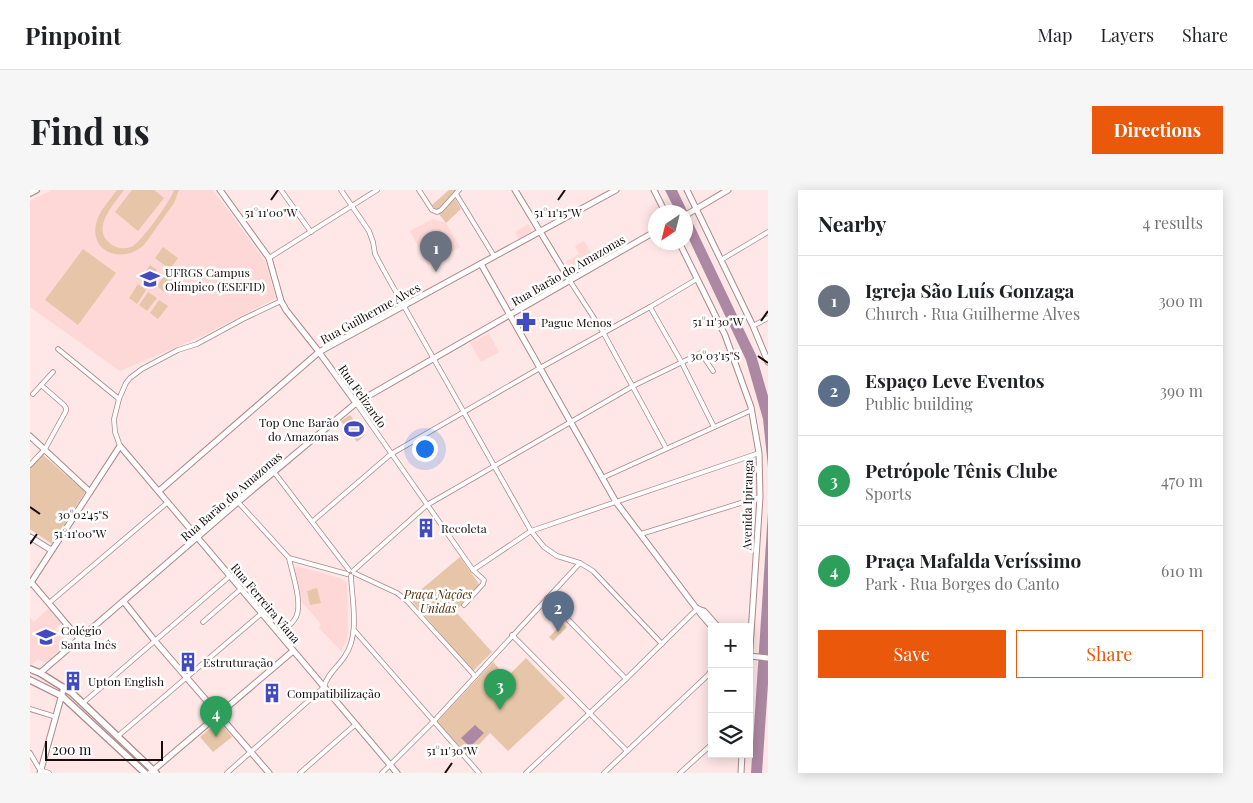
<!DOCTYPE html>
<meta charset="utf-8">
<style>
body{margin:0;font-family:"Playfair Display",serif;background:#f6f6f6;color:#202124}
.controls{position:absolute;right:15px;bottom:15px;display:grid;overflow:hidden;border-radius:0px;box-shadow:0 2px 12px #0003}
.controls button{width:45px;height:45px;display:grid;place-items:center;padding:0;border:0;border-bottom:1px solid #e0e0e0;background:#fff;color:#202124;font:25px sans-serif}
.compass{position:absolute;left:618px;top:15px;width:45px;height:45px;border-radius:50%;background:#fff;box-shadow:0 2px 12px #0003;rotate:215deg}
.scale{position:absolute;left:15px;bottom:12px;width:118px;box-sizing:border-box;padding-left:5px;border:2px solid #180b0b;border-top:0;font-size:14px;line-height:18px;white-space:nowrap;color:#180b0b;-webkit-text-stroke:4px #fff;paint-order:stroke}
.you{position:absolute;left:394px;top:258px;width:18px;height:18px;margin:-12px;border:4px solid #fff;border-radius:50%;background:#1a73e8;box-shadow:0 0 0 8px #1a73e833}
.badge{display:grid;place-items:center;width:32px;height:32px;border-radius:50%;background:#ea580c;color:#fff;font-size:16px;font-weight:700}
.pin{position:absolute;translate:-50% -41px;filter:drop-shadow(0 1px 2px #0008)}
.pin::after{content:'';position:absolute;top:26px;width:18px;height:15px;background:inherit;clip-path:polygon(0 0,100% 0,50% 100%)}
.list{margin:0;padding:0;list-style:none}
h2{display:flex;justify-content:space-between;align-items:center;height:65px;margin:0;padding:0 20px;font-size:21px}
h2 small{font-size:16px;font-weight:400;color:#757577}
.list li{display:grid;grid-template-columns:32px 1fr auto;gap:15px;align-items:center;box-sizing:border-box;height:90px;padding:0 20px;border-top:1px solid #e0e0e0}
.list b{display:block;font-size:19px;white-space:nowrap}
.list p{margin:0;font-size:16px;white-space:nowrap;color:#757577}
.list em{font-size:16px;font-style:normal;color:#757577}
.actions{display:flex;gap:10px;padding:15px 20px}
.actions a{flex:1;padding:11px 0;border:1px solid #ea580c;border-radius:0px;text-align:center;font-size:18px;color:#ea580c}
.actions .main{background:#ea580c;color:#fff}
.icon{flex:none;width:28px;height:28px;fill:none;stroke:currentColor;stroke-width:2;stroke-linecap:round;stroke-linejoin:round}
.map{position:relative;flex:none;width:738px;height:583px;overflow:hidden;border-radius:0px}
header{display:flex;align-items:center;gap:30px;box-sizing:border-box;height:70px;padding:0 25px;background:#fff;border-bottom:1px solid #e0e0e0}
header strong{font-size:24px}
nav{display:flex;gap:28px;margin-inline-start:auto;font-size:18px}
.intro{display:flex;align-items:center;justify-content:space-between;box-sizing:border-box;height:120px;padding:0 30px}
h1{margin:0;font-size:35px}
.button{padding:12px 22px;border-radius:0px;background:#ea580c;color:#fff;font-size:18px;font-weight:700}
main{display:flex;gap:30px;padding:0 30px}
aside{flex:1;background:#fff;border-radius:0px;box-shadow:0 2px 12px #0003}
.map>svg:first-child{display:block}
.built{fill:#fdd8d7}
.green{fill:#e7c5a8}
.water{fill:#ad88a2}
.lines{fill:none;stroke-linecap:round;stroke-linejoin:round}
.street-casing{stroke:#ab8888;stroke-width:5.5}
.secondary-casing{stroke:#ab8888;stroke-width:7}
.primary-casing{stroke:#ab8888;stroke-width:8}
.street{stroke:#fff;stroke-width:4}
.secondary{stroke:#fff;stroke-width:5}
.primary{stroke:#fff;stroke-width:5.5}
.ticks{fill:none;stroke:#180b0b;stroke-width:2}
.labels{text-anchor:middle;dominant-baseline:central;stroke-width:5;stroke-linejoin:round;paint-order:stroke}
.street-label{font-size:12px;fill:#180b0b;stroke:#fff}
.poi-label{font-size:12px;fill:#180b0b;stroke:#fff;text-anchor:start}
.park-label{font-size:12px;font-style:italic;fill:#4e2b06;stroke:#fff}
.ticks-label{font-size:12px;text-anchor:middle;fill:#180b0b;stroke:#fff;stroke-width:5;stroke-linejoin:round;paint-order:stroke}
</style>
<header>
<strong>Pinpoint</strong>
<nav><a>Map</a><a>Layers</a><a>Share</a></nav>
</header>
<div class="intro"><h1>Find us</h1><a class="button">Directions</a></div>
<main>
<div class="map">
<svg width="738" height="583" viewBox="0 0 738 583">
<rect width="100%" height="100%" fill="#fee7e6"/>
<g class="built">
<polygon points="22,0 183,0 235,71 246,108 172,146 90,181 0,117 0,11"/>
<polygon points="402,29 416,33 430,57 398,75 380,41"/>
<polygon points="498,34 502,41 489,49 485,42"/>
<polygon points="554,51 565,69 542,82 536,72 549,64 545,56"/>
<polygon points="459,143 469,162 451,172 440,153"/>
<polygon points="266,376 310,388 317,393 318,441 317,449 311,461 289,438 291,434 272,412 264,378"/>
<polygon points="19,418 32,433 25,439 38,455 16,473 8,469 0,476 0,428 4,432"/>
</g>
<g class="green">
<path d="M87 0H94C83 15 58 42 84 56 90 59 97 59 103 56 111 52 142 9 144 0H149L144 13 114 55C93 74 60 63 66 34 68 22 80 10 87 0Z"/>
<polygon points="102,0 124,0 134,8 108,41 85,22"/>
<polygon points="419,0 426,0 422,4 431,19 416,33 402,15"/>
<polygon points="133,57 148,68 140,79 125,68"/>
<polygon points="53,59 86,83 48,135 15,110"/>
<polygon points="120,75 127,80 120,91 112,86"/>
<polygon points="135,85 142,90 134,102 127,96"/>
<polygon points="108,94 116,100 107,114 99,108"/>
<polygon points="118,102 127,108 117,121 109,115"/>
<polygon points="129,110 138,116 128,129 120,123"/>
<polygon points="320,225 335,245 327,252 311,231"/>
<polygon points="11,263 55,302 22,354 0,339 0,275"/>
<polygon points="430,367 451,397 425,421 462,462 443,481 380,409"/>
<polygon points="287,398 291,413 280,415 277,401"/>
<polygon points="533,433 537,437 523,451 519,447"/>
<polygon points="496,468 535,508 478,561 460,543 438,566 407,532 463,472 477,487"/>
<polygon points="189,531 202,547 183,562 170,547"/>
</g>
<g class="water">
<polygon points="635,0 647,0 726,165 738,206 738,277 733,229 716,170 656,43 656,22 646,22"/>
<polygon points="738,322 738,494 732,583 721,583"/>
<polygon points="445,535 454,543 440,557 431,548"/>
</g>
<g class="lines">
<defs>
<g id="street">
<polyline points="251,0 281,42"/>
<polyline points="311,0 339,41 343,52 345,64 353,79 501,341 514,357 527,366 550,373 563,381 632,454"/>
<polyline points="389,0 402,20 407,22 411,20 429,0"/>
<polyline points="426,4 464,66"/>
<polyline points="239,68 347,0"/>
<polyline points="691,70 738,42"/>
<polyline points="540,91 573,142 636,258"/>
<polyline points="620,117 652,173 684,237"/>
<polyline points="723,136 738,128"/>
<polyline points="28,159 89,209"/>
<polyline points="3,204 23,182"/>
<polyline points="326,213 443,380 454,390 453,394 434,415"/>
<polyline points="90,256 85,242 84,229 89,209 96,193 100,188 112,179 148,160 167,154 213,129 251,111"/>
<polyline points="0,275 15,259 36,221 36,218 34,215 11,195"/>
<polyline points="244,282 319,380"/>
<polyline points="572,288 722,220"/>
<polyline points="208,312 259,368 317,384"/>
<polyline points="283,331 361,264 510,178 620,117 667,89"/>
<polyline points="611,344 730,307"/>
<polyline points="443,380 501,341 729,263"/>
<polyline points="323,381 397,315 603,196 671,163 683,181"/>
<polyline points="324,383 367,403 377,411 445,486"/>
<polyline points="517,408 596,489"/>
<polyline points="19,413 138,312"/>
<polyline points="173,432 211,399"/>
<polyline points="324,440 449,583"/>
<path d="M249 444C255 439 263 434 266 427 273 413 262 383 259 368"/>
<polyline points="482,445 597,561"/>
<polyline points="53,513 200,386"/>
<polyline points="0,519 26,527"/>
<polyline points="88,546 232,423"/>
<polyline points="0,563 10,580 19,583"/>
<path d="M197 583 294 497C297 484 308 477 315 466 330 444 322 411 321 386"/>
<polyline points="270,583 326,534"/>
<polyline points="352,583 404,531 550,373"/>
<polyline points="496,583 596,489 668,418"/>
<polyline points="574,583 678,485 682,479"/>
<polyline points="650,583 682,554"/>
</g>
<g id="secondary">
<polyline points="190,0 239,68 251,111 256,120 286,158 326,213"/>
<polyline points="485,0 540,91"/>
<polyline points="624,0 635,22"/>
<polyline points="657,0 723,136 738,172"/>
<polyline points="656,25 698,0"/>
<polyline points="649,52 695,145 721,217 729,263 730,307 719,474"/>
<polyline points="451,74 586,312 670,423 682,437"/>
<polyline points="0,246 60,302"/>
<polyline points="129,301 289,162 586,0"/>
<polyline points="0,347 21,360"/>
<polyline points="1,392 50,450"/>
<polyline points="0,394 90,256 367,583"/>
<polyline points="94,412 125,451 239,583"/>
<polyline points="668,419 674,421 688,437"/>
<polyline points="719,466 738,468"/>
<polyline points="10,483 208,312 326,213 626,41"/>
<polyline points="10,583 34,497"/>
<polyline points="120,583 263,461"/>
<polyline points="711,583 712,564"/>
</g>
<g id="primary">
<polyline points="0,3 6,0"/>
<polyline points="0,479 10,483 42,503 126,583"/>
<polyline points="0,490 32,506 115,583"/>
</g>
</defs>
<use href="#street" class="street-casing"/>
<use href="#secondary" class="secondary-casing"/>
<use href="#primary" class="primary-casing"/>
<use href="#street" class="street"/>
<use href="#secondary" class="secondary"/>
<use href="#primary" class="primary"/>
</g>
<path class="ticks" d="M241 10 248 0M528 10 535 0M731 131 738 121M728 166 738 173M0 317 10 324M0 354 7 344M415 583 422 573"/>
<defs>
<symbol id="university-bare" viewBox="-9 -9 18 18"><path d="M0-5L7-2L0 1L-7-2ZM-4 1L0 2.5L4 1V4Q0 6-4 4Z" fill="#444bc0" stroke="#fff" stroke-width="2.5" paint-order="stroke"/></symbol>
<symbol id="pharmacy-bare" viewBox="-9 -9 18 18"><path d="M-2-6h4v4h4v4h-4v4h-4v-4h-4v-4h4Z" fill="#444bc0" stroke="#fff" stroke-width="2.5" paint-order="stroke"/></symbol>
<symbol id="stadium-bare" viewBox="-9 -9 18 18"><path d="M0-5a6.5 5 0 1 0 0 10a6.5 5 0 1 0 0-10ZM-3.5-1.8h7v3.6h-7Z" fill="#444bc0" stroke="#fff" stroke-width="2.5" paint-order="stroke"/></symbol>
<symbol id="building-bare" viewBox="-9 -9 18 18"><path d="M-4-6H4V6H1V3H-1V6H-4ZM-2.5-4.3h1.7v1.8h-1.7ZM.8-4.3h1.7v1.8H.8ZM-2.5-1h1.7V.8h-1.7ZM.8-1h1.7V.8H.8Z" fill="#444bc0" stroke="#fff" stroke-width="2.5" paint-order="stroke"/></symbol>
<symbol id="school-bare" viewBox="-9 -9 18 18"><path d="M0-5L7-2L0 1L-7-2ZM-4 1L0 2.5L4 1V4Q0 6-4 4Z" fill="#444bc0" stroke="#fff" stroke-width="2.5" paint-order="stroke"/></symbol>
</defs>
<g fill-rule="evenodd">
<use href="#university-bare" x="106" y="75" width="28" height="28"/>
<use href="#pharmacy-bare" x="482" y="118" width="28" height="28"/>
<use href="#stadium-bare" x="310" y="225" width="28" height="28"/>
<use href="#building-bare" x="382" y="324" width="28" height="28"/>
<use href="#school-bare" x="2" y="433" width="28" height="28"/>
<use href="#building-bare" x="144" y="458" width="28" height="28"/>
<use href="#building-bare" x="29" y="477" width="28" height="28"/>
<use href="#building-bare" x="228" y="489" width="28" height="28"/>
</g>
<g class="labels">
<g class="street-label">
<text transform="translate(538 80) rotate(-30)">Rua Barão do Amazonas</text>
<text transform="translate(340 123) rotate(-29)">Rua Guilherme Alves</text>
<text transform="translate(333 206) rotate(55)">Rua Felizardo</text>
<text transform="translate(201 306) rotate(-41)">Rua Barão do Amazonas</text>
<text transform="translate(717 315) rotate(-89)">Avenida Ipiranga</text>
<text transform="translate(236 413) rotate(50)">Rua Ferreira Viana</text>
</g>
<g class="poi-label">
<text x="135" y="82">UFRGS Campus<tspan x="135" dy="14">Olímpico (ESEFID)</tspan></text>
<text x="511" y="132">Pague Menos</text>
<text x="309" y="232" text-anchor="end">Top One Barão<tspan x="309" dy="14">do Amazonas</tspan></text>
<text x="411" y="338">Recoleta</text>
<text x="31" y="440">Colégio<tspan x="31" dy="14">Santa Inês</tspan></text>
<text x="173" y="472">Estruturação</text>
<text x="58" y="491">Upton English</text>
<text x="257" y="503">Compatibilização</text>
</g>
<g class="park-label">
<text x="408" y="404">Praça Nações<tspan x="408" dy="14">Unidas</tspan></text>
</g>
</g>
<g class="ticks-label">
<text x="241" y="27">51°11'00"W</text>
<text x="528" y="27">51°11'15"W</text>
<text x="688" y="136">51°11'30"W</text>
<text x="685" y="170">30°03'15"S</text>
<text x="53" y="329">30°02'45"S</text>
<text x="50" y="348">51°11'00"W</text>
<text x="422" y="565">51°11'30"W</text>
</g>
</svg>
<div class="controls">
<button>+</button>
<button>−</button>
<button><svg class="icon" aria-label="layers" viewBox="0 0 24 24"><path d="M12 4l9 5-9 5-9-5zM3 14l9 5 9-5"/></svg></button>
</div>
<svg class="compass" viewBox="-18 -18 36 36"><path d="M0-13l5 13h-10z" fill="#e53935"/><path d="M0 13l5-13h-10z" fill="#757577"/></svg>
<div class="scale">200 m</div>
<div class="you"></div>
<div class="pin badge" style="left:406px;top:82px;background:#6b7280">1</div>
<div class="pin badge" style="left:528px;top:442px;background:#5c6f8a">2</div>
<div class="pin badge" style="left:470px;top:520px;background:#2e9e5b">3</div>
<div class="pin badge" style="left:186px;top:547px;background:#2e9e5b">4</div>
</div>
<aside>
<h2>Nearby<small>4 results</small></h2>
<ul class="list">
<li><span class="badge" style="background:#6b7280">1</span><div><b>Igreja São Luís Gonzaga</b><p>Church · Rua Guilherme Alves</p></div><em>300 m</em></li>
<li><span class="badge" style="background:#5c6f8a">2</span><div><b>Espaço Leve Eventos</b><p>Public building</p></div><em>390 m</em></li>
<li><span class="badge" style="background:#2e9e5b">3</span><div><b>Petrópole Tênis Clube</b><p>Sports</p></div><em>470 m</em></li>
<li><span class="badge" style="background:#2e9e5b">4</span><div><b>Praça Mafalda Veríssimo</b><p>Park · Rua Borges do Canto</p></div><em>610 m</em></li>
</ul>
<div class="actions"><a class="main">Save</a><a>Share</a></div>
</aside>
</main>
